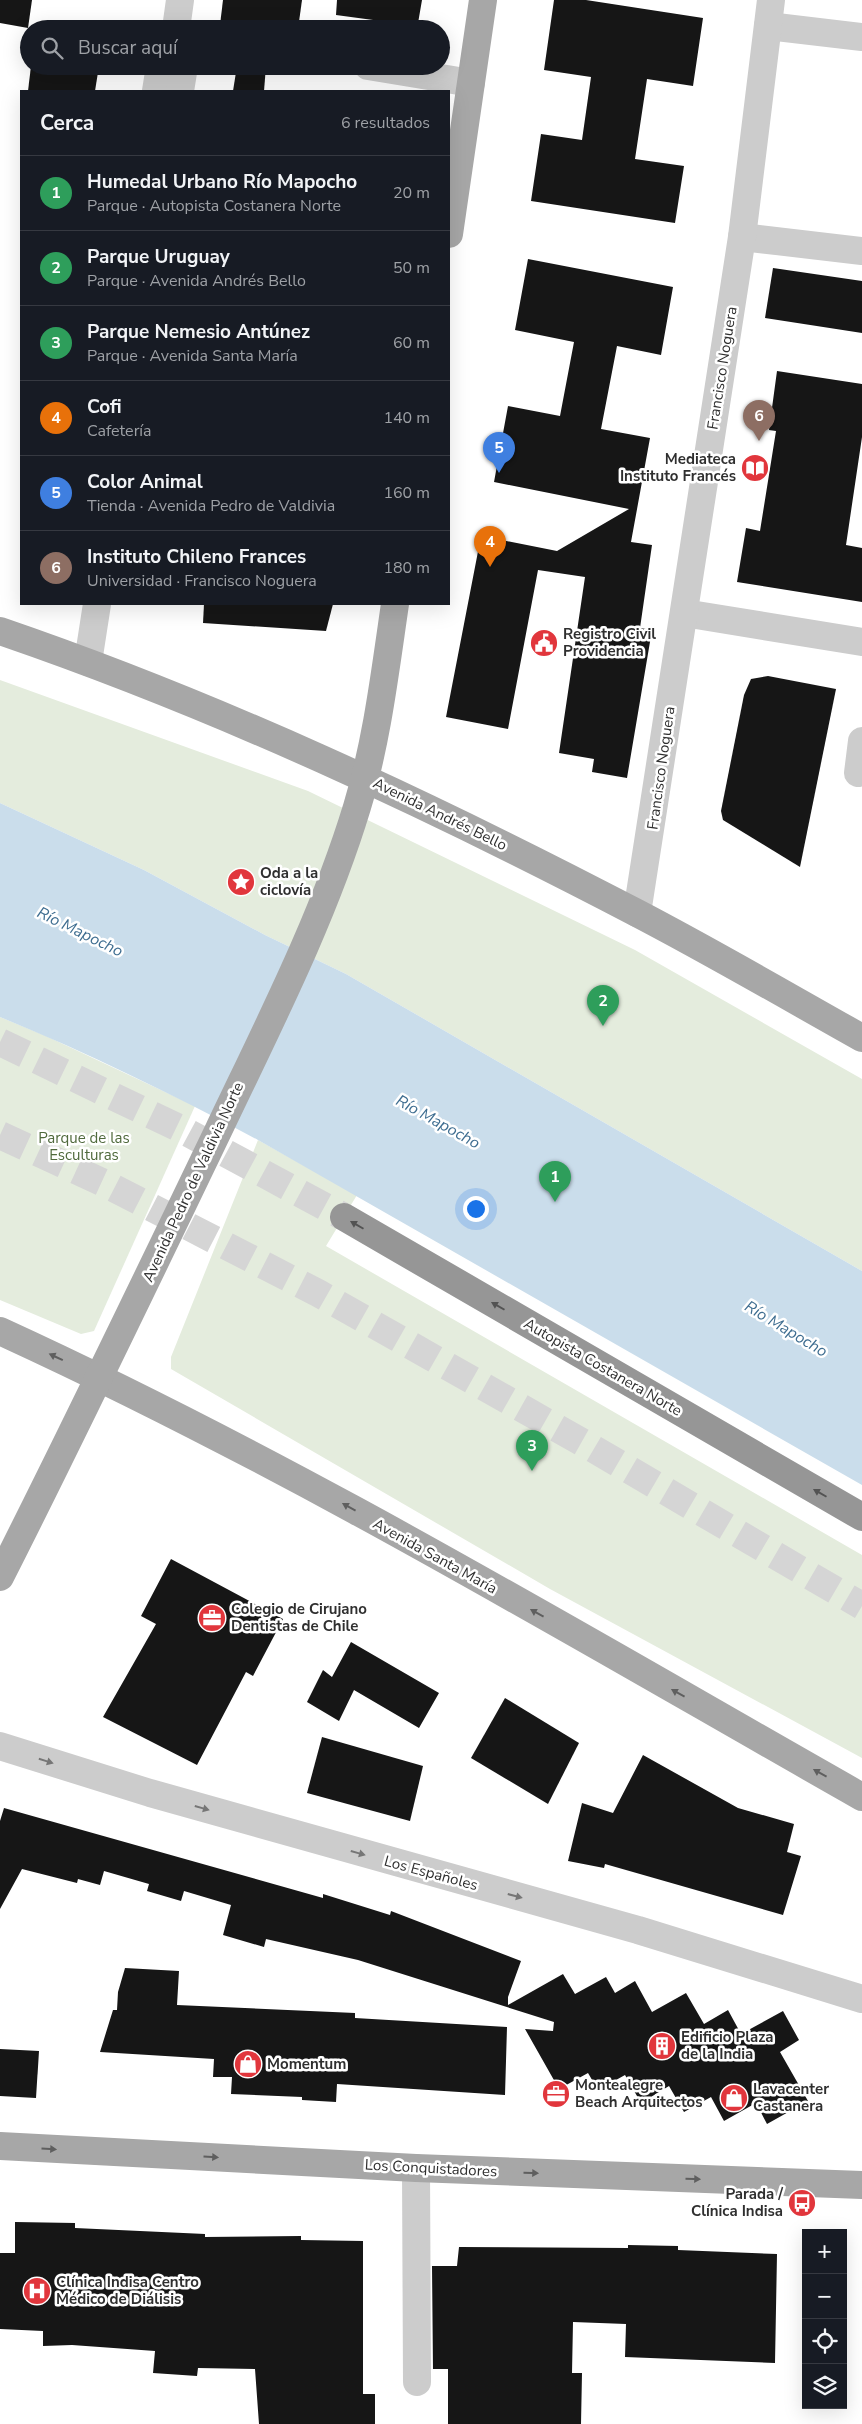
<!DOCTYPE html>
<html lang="es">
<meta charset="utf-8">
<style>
body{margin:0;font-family:"Nunito Sans",sans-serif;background:#20242c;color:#f1f3f6}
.controls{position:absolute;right:15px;bottom:15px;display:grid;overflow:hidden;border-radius:0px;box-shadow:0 5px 20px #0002}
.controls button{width:45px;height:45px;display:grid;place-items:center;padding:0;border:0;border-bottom:1px solid #363941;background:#171b24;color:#f1f3f6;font:25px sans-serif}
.you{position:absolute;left:475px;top:1208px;width:18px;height:18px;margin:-12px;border:4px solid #fff;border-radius:50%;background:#1a73e8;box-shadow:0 0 0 8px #1a73e833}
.badge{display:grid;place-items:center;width:32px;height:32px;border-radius:50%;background:#e1363c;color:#fff;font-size:16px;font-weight:700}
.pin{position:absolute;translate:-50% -41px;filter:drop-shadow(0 1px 2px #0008)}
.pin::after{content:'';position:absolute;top:26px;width:18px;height:15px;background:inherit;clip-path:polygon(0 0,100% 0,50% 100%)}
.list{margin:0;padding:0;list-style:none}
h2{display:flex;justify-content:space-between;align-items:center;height:65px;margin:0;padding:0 20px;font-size:21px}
h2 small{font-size:16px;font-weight:400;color:#9ea1a6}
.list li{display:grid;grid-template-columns:32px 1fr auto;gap:15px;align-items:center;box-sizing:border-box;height:75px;padding:0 20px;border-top:1px solid #363941}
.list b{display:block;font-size:19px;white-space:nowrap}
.list p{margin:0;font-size:16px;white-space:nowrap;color:#9ea1a6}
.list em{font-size:16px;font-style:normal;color:#9ea1a6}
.icon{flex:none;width:28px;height:28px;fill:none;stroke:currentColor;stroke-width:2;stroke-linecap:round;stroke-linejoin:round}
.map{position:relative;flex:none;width:862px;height:2424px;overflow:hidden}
.search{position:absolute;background:#171b24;box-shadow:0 5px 20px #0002;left:20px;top:20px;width:430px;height:55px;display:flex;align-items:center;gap:12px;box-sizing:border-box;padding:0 18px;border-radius:28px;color:#9ea1a6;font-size:19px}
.panel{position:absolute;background:#171b24;box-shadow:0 5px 20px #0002;left:20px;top:90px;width:430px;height:515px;border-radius:0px}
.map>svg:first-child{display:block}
.green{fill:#e4ecdd}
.water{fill:#caddeb}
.building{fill:#161616}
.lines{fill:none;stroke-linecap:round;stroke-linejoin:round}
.highway-tunnel{stroke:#d5d5d5;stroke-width:28;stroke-dasharray:28 14;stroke-linecap:butt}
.minor{stroke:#ccc;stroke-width:28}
.major{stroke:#a7a7a7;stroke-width:28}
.highway{stroke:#969696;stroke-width:28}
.oneway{fill:#535353}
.oneway2{fill:#5f5f5f}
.oneway3{fill:#767676}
.labels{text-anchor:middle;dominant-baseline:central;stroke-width:5;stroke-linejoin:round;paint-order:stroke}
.street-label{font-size:15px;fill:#2f2f2f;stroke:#fff}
.poi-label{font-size:15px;font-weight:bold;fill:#2f2f2f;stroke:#fff;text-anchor:start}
.park-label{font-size:15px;fill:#506a3d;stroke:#fff}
.water-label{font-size:16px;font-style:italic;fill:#3e6d90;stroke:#fff}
</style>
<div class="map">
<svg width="862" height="2424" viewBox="0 0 862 2424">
<rect width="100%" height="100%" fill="#fff"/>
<g class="green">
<polygon points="0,680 308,791 635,950 862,1079 862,1271 346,974 265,935 144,870 0,803"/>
<polygon points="0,1017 46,1036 195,1106 94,1331 81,1334 0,1300"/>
<polygon points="258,1140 357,1195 326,1246 862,1555 862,1758 550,1589 171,1369 171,1357"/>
</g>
<path class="water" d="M0 803 144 870 265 935 346 974 862 1271V1485L258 1140C174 1095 88 1053 0 1017Z"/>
<g class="building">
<polygon points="0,0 32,0 28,28 0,23"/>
<polygon points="223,0 302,0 298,29 245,29 220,25"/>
<polygon points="337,0 422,0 417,29 387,29 388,22 336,15"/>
<polygon points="554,0 586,0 703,18 693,86 647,79 635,159 684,166 675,223 531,201 541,134 582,140 591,77 544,70"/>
<polygon points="31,66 99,66 95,91 28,91"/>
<polygon points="237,66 266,66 264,91 233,91"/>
<polygon points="528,259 673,287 661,355 617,346 601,429 650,438 631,542 652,545 640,628 652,630 627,778 592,772 594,759 559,753 585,577 538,570 508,729 446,717 481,536 557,551 629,509 494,482 508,406 560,416 574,342 515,330"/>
<polygon points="773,268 862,281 862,333 765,318"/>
<polygon points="777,371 862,384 862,437 846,545 862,548 862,602 737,582 746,528 760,531 776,431 769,430"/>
<polygon points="204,604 333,604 326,631 203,623"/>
<polygon points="768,676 836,689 800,867 723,820 721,811 744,695 751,679"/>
<polygon points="171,1559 283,1619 253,1676 246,1672 197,1765 103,1717 156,1624 141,1616"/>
<polygon points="351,1642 439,1693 419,1728 354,1690 339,1721 307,1702 323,1670 332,1677"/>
<polygon points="505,1698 579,1743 548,1804 471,1758"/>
<polygon points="322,1737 423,1766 410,1821 307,1793"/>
<polygon points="643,1755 738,1808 794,1824 787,1852 801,1856 783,1915 605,1864 604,1868 568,1861 582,1803 613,1813"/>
<polygon points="4,1808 323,1898 323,1894 390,1915 391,1911 521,1961 508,1997 508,2005 563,1974 575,1994 606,1977 615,1993 635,1981 652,2012 686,1993 704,2024 728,2010 741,2034 783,2011 799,2040 780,2052 808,2101 767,2124 756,2103 724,2121 711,2097 684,2112 669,2086 641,2103 625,2075 598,2090 588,2073 559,2089 525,2029 553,2031 554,2022 358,1960 266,1939 264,1947 223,1935 231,1905 184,1891 181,1901 147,1891 149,1884 104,1871 100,1885 78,1879 77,1883 22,1869 0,1909 0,1821"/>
<polygon points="125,1968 179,1971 177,2005 355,2013 355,2018 507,2027 505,2095 337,2084 336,2102 302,2100 302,2097 231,2094 232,2077 213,2077 214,2059 100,2052 113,2010 117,2010 118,1992"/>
<polygon points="0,2049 39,2051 36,2098 0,2096"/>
<polygon points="15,2222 75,2223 75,2228 205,2234 205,2237 301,2236 301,2240 363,2241 363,2394 375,2394 375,2424 259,2424 255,2369 198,2368 197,2376 153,2373 155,2351 72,2345 43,2346 43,2331 0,2329 0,2253 15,2253"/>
<polygon points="628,2245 678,2246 678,2250 777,2254 775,2363 625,2357 626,2324 573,2322 572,2373 582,2373 581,2424 448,2424 448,2369 433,2369 432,2266 457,2266 459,2247 628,2248"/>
</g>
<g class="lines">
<g class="highway-tunnel">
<polyline points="0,1042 181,1129 344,1217"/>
<polyline points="0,1135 104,1183 318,1293 587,1445 862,1606"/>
</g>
<g class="minor">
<polyline points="768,26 862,37"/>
<polyline points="176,29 180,0"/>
<polyline points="368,66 471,83"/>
<polyline points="156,91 160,66"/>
<polyline points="180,91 184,66"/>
<polyline points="742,237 862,251"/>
<polyline points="684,613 862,642"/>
<polyline points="88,662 97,604"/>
<polyline points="858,773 862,741"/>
<polyline points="637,913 742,237 771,0"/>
<polyline points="0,1746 150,1793 638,1930 862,1999"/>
<polyline points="416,2168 417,2382"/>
</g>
<g class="major">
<polyline points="449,234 483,0"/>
<path d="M0 631C219 706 430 805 635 912 712 952 787 996 862 1038"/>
<path d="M0 1331C297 1467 578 1636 862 1797"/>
<path d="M0 1577C75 1429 147 1279 219 1129 269 1024 323 919 357 807 377 741 385 672 395 604"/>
<polyline points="0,2146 416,2168 862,2185"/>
</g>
<polyline class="highway" points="344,1217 862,1517"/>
</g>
<defs><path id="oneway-solid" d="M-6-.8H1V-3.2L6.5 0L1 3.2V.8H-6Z" transform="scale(1.25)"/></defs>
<g class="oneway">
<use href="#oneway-solid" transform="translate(357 1225) rotate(-150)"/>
<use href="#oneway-solid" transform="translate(498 1306) rotate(-150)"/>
<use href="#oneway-solid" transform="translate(820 1493) rotate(-150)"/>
</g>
<g class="oneway2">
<use href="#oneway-solid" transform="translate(56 1357) rotate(-155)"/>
<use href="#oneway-solid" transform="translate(349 1507) rotate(-151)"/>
<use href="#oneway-solid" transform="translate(537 1613) rotate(-151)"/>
<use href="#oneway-solid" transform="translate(678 1693) rotate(-151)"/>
<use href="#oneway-solid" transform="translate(820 1773) rotate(-151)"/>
<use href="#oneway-solid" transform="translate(49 2149) rotate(3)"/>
<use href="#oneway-solid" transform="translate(211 2157) rotate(3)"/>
<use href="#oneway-solid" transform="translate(531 2173) rotate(2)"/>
<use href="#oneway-solid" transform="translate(693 2179) rotate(2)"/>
</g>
<g class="oneway3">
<use href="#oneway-solid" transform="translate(46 1761) rotate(17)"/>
<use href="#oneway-solid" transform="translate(202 1808) rotate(16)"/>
<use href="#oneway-solid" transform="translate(358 1853) rotate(16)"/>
<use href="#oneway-solid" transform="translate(515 1896) rotate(15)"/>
</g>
<defs>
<symbol id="library-disc" viewBox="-11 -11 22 22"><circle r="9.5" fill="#e1363c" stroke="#fff"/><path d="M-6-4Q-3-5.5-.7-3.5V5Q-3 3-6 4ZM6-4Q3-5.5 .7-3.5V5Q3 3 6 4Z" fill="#fff"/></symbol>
<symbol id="civic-disc" viewBox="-11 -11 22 22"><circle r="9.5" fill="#e1363c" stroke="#fff"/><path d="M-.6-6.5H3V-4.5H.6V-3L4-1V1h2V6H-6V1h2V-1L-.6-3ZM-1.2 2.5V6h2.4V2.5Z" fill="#fff"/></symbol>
<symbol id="sight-disc" viewBox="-11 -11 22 22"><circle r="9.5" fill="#e1363c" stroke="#fff"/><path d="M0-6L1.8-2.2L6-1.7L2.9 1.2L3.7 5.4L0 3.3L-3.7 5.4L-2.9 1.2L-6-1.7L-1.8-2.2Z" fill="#fff"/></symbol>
<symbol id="office-disc" viewBox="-11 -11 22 22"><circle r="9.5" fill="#e1363c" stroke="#fff"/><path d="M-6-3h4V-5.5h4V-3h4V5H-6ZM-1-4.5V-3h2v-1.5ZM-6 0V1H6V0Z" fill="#fff"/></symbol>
<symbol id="building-disc" viewBox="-11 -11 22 22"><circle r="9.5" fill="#e1363c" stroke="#fff"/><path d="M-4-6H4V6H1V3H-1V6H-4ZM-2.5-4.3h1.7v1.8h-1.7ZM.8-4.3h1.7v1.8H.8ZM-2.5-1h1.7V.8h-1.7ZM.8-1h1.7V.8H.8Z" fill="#fff"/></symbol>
<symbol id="shop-disc" viewBox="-11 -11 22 22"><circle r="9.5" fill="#e1363c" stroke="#fff"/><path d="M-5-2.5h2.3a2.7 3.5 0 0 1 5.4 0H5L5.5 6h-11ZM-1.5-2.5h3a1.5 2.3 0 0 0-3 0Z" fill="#fff"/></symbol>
<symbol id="bus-disc" viewBox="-11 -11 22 22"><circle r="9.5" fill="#e1363c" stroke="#fff"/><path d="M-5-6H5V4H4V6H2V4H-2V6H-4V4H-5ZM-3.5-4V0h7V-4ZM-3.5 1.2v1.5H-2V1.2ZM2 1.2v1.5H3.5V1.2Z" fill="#fff"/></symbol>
<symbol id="hospital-disc" viewBox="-11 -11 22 22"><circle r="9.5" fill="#e1363c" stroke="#fff"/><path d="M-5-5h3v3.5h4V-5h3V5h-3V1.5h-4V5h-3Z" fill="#fff"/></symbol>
</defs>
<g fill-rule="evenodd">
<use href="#library-disc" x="739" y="452" width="32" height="32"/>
<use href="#civic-disc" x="528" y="627" width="32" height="32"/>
<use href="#sight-disc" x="225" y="866" width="32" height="32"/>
<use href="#office-disc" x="196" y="1602" width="32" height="32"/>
<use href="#building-disc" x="646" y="2030" width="32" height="32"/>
<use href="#shop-disc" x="232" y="2048" width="32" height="32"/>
<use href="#office-disc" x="540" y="2078" width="32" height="32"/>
<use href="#shop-disc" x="718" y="2082" width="32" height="32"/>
<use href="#bus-disc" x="786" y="2187" width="32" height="32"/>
<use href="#hospital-disc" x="21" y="2275" width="32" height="32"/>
</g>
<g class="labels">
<g class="street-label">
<text transform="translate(722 368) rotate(-81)">Francisco Noguera</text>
<text transform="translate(661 768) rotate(-82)">Francisco Noguera</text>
<text transform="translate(440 814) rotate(26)">Avenida Andrés Bello</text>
<text transform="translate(193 1182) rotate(-65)">Avenida Pedro de Valdivia Norte</text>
<text transform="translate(603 1367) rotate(30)">Autopista Costanera Norte</text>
<text transform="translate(435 1556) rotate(29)">Avenida Santa María</text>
<text transform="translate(431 1873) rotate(15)">Los Españoles</text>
<text transform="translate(431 2168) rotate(3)">Los Conquistadores</text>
</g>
<g class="poi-label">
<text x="736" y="459" text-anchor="end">Mediateca<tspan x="736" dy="17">Instituto Francés</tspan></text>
<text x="563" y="634">Registro Civil<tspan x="563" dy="17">Providencia</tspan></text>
<text x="260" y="873">Oda a la<tspan x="260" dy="17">ciclovía</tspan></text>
<text x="231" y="1609">Colegio de Cirujano<tspan x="231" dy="17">Dentistas de Chile</tspan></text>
<text x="681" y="2037">Edificio Plaza<tspan x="681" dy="17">de la India</tspan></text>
<text x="267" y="2064">Momentum</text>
<text x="575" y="2085">Montealegre<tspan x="575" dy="17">Beach Arquitectos</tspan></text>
<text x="753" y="2089">Lavacenter<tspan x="753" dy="17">Castanera</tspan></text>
<text x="783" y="2194" text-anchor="end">Parada /<tspan x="783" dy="17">Clínica Indisa</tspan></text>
<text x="56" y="2282">Clínica Indisa Centro<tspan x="56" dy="17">Médico de Diálisis</tspan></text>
</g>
<g class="park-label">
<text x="84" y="1138">Parque de las<tspan x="84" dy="17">Esculturas</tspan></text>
</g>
<g class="water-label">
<text transform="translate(80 932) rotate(26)">Río Mapocho</text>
<text transform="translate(438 1122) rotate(29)">Río Mapocho</text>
<text transform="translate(786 1329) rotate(31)">Río Mapocho</text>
</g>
</g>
</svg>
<div class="controls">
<button>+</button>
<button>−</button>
<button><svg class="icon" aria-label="locate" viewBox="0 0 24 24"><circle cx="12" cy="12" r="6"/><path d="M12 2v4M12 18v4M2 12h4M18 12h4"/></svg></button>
<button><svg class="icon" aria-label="layers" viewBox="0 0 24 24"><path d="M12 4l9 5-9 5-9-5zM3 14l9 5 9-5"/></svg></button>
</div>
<div class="you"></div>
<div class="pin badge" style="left:555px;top:1202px;background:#2e9e5b">1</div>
<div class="pin badge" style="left:603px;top:1026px;background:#2e9e5b">2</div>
<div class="pin badge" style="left:532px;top:1471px;background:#2e9e5b">3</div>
<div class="pin badge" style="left:490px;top:567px;background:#e8710a">4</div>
<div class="pin badge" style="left:499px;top:473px;background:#3f7fe0">5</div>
<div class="pin badge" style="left:759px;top:441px;background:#8d6e63">6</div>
<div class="search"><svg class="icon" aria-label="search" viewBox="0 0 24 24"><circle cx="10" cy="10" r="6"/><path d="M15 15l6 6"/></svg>Buscar aquí</div>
<section class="panel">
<h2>Cerca<small>6 resultados</small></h2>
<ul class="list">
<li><span class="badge" style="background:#2e9e5b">1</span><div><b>Humedal Urbano Río Mapocho</b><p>Parque · Autopista Costanera Norte</p></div><em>20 m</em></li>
<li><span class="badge" style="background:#2e9e5b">2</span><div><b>Parque Uruguay</b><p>Parque · Avenida Andrés Bello</p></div><em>50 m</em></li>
<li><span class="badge" style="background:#2e9e5b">3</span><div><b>Parque Nemesio Antúnez</b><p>Parque · Avenida Santa María</p></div><em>60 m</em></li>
<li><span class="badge" style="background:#e8710a">4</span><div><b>Cofi</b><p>Cafetería</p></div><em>140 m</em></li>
<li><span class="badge" style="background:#3f7fe0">5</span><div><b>Color Animal</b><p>Tienda · Avenida Pedro de Valdivia</p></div><em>160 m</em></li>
<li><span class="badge" style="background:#8d6e63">6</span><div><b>Instituto Chileno Frances</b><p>Universidad · Francisco Noguera</p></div><em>180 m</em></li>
</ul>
</section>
</div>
